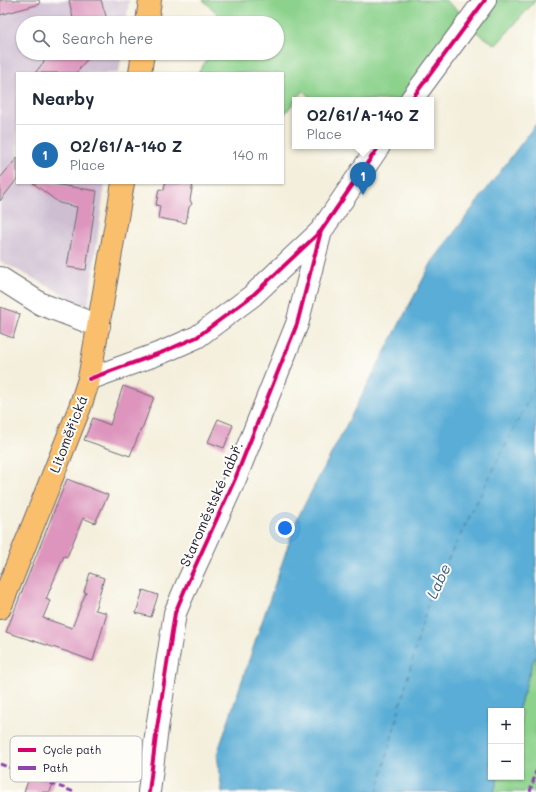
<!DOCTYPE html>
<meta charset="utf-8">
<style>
body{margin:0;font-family:Mali,sans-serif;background:#f6f6f7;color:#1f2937}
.controls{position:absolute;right:12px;bottom:12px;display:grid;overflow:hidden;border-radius:0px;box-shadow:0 1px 3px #0004}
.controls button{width:36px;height:36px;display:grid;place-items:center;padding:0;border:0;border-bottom:1px solid #e0e1e3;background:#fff;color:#1f2937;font:20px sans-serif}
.you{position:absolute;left:285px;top:528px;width:14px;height:14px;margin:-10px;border:3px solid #fff;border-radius:50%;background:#1a73e8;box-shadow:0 0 0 6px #1a73e833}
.badge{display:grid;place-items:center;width:26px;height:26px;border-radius:50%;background:#1f6fb2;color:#fff;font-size:13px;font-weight:700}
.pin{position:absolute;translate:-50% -33px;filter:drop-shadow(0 1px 2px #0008)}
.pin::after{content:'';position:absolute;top:21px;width:14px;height:12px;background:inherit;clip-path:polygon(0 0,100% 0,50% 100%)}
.popup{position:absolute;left:292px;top:97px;width:142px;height:52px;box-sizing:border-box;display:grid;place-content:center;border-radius:0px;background:#fff;filter:drop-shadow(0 1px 3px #0005);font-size:13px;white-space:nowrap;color:#747a83}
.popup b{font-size:15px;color:#1f2937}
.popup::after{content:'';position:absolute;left:50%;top:100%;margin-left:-8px;border:8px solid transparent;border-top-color:#fff}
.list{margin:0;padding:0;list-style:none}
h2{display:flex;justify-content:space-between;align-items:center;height:52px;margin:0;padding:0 16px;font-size:17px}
h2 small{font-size:13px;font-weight:400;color:#747a83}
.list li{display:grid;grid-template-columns:26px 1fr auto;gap:12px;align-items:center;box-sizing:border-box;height:60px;padding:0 16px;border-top:1px solid #e0e1e3}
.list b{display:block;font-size:15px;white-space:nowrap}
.list p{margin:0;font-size:13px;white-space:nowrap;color:#747a83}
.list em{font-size:13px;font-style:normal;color:#747a83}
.icon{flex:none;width:22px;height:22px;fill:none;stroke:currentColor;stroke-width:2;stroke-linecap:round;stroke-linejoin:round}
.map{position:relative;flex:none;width:536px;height:792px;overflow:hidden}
.search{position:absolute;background:#fff;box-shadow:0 1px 3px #0004;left:16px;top:16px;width:268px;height:44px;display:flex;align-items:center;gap:10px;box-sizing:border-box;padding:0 14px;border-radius:22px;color:#747a83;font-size:15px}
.panel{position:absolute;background:#fff;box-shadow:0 1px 3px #0004;left:16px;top:72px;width:268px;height:112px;border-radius:0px}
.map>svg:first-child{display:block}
.industrial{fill:#cebed2}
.green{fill:#8cd28c;stroke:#577a64}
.water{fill:#5aadd6;stroke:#3e6888}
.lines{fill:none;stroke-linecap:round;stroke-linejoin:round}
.ferry{stroke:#385a79;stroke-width:1;stroke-dasharray:5 4;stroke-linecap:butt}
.building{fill:#dd94bd}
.minor-casing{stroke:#6c6a73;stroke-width:24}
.major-casing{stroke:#6c6a73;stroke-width:24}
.minor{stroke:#fff;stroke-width:22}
.major{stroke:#f9bf6d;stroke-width:22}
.quiet{stroke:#8e44ad;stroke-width:3;stroke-dasharray:6 3;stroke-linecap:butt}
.cycleway-casing{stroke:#fdfcf7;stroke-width:6}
.cycleway{stroke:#d6006c;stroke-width:4}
.labels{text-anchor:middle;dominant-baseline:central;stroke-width:4;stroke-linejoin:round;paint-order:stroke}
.street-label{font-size:14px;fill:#22223b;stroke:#fdfcf7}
.water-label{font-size:15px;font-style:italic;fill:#385a79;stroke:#fdfcf7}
.key{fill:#fdfcf7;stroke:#bbbbbf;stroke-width:1}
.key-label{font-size:11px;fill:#22223b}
</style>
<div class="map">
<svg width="536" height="792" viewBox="0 0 536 792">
<rect width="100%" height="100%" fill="#fdfcf7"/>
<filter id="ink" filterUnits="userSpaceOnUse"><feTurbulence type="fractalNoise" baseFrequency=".025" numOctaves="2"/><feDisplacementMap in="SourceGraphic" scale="8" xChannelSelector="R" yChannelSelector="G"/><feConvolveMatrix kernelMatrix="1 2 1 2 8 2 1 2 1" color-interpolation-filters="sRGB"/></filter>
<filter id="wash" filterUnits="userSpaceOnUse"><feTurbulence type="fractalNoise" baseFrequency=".012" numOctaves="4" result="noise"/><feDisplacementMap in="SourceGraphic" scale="16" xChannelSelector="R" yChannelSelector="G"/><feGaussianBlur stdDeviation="0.9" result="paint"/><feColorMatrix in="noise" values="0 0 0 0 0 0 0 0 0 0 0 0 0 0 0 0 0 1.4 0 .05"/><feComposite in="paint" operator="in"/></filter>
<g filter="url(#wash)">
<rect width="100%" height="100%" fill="#f4efdc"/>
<polygon class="industrial" points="0,0 129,0 126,23 23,23 23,53 122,53 119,73 17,73 17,183 105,183 88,307 0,261"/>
<g class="green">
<polygon points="203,0 445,0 467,18 404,100 313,100 303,91 283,116 283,73 198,73 211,53 277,53 277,23 216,23 218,14"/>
<polygon points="494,0 536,0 496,45 473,30"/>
<polygon points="536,656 536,792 494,792 498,777 521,777 521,711 518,711 533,661"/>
</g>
<polygon class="water" points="536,124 536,656 533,661 518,711 491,711 491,777 498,777 494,792 222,792 217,754 297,519 432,262"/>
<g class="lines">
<polyline class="ferry" points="377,792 430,595 536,385"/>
</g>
<g id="blocks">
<g class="building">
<polygon points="0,0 39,0 40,4 0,15"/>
<polygon points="69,0 101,0 106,16 105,23 74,23"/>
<polygon points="51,53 92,53 76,73 35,73"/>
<polygon points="17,158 17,179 0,201 0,178"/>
<polygon points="33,183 47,183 97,191 86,270 67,267 77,207 59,203"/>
<polygon points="165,183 193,183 190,200 192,204 189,207 186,223 158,218 160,206 156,205 159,189 164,190"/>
<polygon points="0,307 20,314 13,338 0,333"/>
<polygon points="123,386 154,397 142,429 141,429 130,456 84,440 93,418 110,425"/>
<polygon points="218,419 233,425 224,448 208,442"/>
<polygon points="67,479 108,495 95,523 83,518 67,557 64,556 46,599 50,601 43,618 72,628 86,592 84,592 90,573 104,578 95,610 107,613 93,661 68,652 6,632 28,576"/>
<polygon points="143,590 158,595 151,617 136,613"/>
<polygon points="41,747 63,755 50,792 24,792"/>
</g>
</g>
</g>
<g filter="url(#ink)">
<use href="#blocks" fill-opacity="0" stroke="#6c6a73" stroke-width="1"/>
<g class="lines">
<defs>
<g id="minor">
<polyline points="411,100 485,0"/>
<polyline points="0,278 41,304 99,326"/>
<polyline points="89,379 163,352 197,337 252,296 321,231 379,146"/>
<polyline points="149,792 157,728 175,613 188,582 235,479 297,324 321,231"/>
</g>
<g id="major">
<polyline points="147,23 150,0"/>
<polyline points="140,73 143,53"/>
<polyline points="0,608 80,407 89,379 123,183"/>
</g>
</defs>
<use href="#minor" class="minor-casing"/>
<use href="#major" class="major-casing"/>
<use href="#minor" class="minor"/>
<use href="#major" class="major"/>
<g class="quiet">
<polyline points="0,764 74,792"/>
<polyline points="530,792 536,771"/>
</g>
<defs>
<g id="cycleway">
<polyline points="411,100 485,0"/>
<polyline points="89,379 163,352 197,337 252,296 321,231 379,146"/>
<polyline points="149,792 157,728 175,613 188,582 235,479 297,324 321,231"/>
</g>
</defs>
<use href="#cycleway" class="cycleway-casing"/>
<use href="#cycleway" class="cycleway"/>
</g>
</g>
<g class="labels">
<g class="street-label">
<text transform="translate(68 434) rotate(-69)">Litoměřická</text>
<text transform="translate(211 504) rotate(-66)">Staroměstské nábř.</text>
</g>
<g class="water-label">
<text transform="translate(438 581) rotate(-65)">Labe</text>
</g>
</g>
<rect x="10" y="736" width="132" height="46" rx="6" class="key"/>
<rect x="18" y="748" width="18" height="4" fill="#d6006c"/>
<rect x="18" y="766" width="18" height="4" fill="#8e44ad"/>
<g class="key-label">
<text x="43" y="754">Cycle path</text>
<text x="43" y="772">Path</text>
</g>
</svg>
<div class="controls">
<button>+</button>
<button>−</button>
</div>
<div class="you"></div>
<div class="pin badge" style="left:363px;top:195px">1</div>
<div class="popup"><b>O2/61/A-140 Z</b>Place</div>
<div class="search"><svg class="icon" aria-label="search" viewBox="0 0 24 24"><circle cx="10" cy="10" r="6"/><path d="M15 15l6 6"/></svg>Search here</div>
<section class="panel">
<h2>Nearby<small></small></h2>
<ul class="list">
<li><span class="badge">1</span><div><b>O2/61/A-140 Z</b><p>Place</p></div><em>140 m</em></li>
</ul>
</section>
</div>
